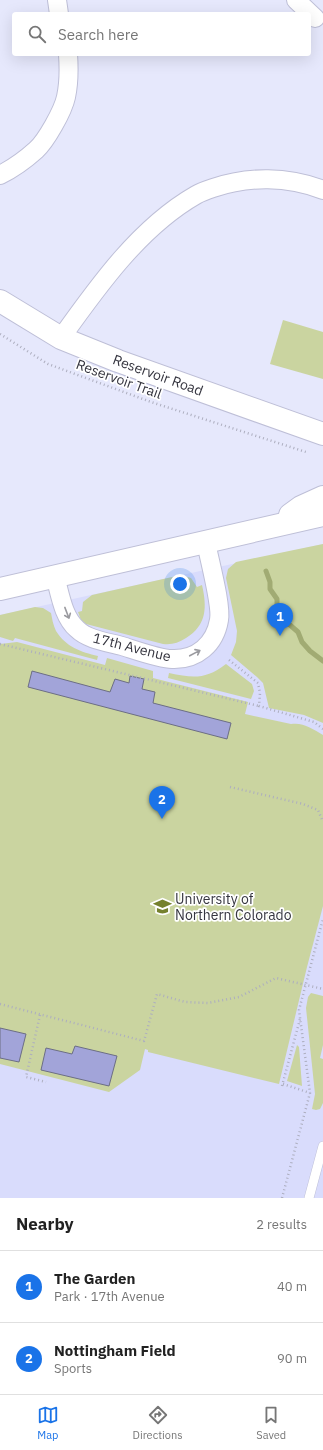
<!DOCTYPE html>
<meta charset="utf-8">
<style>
body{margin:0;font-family:"IBM Plex Sans",sans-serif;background:#f2f2f2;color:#222}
.you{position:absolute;left:180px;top:584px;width:14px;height:14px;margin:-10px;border:3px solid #fff;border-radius:50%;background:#1a73e8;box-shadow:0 0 0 6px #1a73e833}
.badge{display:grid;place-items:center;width:26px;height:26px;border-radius:50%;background:#1a73e8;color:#fff;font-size:13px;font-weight:700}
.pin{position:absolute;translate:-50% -33px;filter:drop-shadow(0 1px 2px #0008)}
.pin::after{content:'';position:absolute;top:21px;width:14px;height:12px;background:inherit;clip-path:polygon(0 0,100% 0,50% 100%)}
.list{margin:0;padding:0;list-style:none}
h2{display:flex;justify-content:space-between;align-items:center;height:52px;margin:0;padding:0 16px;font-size:17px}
h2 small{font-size:13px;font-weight:400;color:#767676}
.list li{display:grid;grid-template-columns:26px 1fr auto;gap:12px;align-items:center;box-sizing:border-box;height:72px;padding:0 16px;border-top:1px solid #e0e0e0}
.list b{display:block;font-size:15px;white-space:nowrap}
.list p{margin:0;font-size:13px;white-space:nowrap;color:#767676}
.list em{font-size:13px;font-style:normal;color:#767676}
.icon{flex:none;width:22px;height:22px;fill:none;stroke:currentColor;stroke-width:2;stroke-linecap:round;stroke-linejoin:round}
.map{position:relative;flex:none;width:323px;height:1198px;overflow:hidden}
.search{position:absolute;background:#fff;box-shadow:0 4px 16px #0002;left:12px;right:12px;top:12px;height:44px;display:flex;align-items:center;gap:10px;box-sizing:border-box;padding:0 14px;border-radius:4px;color:#767676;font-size:15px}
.sheet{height:196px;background:#fff}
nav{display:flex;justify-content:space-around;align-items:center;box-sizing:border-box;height:56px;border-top:1px solid #e0e0e0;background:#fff;font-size:11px;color:#767676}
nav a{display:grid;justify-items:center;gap:2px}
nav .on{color:#1a73e8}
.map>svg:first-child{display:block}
.built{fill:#d9dcfc}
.green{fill:#cad4a0}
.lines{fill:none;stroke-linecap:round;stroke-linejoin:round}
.stream{stroke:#a1ab73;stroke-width:5}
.building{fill:#a2a4d9;stroke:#6c6e84}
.service-casing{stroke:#bebfd7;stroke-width:10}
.minor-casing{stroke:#bebfd7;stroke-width:20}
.tertiary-casing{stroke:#bebfd7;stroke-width:24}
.path{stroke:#adaebf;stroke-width:2.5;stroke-dasharray:1 3;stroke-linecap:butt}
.service{stroke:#fff;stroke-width:9}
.minor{stroke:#fff;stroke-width:18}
.tertiary{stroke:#fff;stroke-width:22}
.oneway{stroke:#9a9a9f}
.labels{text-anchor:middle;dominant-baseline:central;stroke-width:3.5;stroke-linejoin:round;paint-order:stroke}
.street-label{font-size:14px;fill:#35353f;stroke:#fff}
.poi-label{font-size:14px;fill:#35353f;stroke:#fff;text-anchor:start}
</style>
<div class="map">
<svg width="323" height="1198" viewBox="0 0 323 1198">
<rect width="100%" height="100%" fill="#e6e8fc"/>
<polygon class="built" points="323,544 323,1198 0,1198 0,615"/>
<g class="green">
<polygon points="283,320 323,332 323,379 270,364"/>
<polygon points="323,544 323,723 304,715 269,708 263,683 257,677 231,655 236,642 237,631 226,578 228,569 236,562"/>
<path d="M181 575 191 578 197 587 202 585C207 607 207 625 186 638 178 643 172 645 163 644L86 624 81 620 78 612 82 611 83 602 92 595Z"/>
<path d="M35 607 43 608 51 613C52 618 53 625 56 631 66 647 81 652 98 656L97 660 15 638 13 641 0 637V615Z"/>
<path d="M17 642 105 665 107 658 153 671V678L248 702 245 714 291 724C303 722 313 729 323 735V906L307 967 279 1084 148 1052V1050L145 1049 140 1070 109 1092 0 1064V644Z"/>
<path d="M226 664 252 684 254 691 251 699 168 678 169 673C193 678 205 680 226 664Z"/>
<polygon points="311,993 323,996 323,1045 320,1058 323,1059 323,1103 320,1109 316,1110 312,1109 315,1094 306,1008 308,997"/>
<polygon points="297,1045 299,1047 302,1086 287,1081"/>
</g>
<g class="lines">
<polyline class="stream" points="266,571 270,582 270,589 277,599 277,620 290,625 298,632 302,642 310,651 323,661"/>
</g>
<g class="building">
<polygon points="32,671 110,692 115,679 129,683 130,676 144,679 142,689 155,692 153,703 231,723 227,739 28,687"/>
<polygon points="0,1028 26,1034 19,1062 0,1058"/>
<polygon points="75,1046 117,1056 109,1086 41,1070 46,1048 72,1054"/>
</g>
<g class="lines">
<defs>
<polyline id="service" points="309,1198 323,1146"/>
<g id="minor">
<polyline points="57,0 59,14"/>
<polyline points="296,0 315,18"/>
<path d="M0 175C12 169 26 159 36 150 46 141 63 111 66 97 69 83 69 68 68 54"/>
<path d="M61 338C98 286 140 227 196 195 201 192 207 190 213 188 248 176 288 176 323 190"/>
<path d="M55 576C60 594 63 617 77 629 88 640 108 642 122 646 135 650 160 659 172 659 197 660 215 644 219 620 222 606 209 559 206 542"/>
</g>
<g id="tertiary">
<polyline points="0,301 61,338 118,361 323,434"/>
<polyline points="290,515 301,507 323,497"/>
<polyline points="0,589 323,515"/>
</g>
</defs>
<use href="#service" class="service-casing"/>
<use href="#minor" class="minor-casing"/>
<use href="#tertiary" class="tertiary-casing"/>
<g class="path">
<polyline points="0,334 48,364 151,402 306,452"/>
<polyline points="0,644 259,706"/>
<polyline points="229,660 258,683 260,693 259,706 314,722 323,729"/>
<polyline points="230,787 303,804 318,810 323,822"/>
<polyline points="0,1004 144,1041 157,994 185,1002 208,1003 239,997 276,978 323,989"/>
<polyline points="40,1015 26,1077 46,1082"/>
<polyline points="283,1084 310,1093"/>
<polyline points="282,1086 300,1019"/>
<polyline points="282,1198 310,1093 299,1010 323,919"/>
</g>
<use href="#service" class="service"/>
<use href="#minor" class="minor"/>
<use href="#tertiary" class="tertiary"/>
</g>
<defs><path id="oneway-shaft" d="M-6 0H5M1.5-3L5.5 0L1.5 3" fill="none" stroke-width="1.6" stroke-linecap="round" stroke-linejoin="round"/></defs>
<g class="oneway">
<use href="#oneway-shaft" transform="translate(67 613) rotate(69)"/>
<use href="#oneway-shaft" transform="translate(195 653) rotate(-28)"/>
</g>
<defs>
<symbol id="university-bare" viewBox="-9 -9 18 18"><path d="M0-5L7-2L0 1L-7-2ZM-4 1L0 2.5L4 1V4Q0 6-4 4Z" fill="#75812e" stroke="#fff" stroke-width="2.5" paint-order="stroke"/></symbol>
</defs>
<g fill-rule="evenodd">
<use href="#university-bare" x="150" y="894" width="25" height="25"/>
</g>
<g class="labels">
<g class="street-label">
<text transform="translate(158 375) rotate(20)">Reservoir Road</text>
<text transform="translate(119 379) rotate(20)">Reservoir Trail</text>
<text transform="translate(132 647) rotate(14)">17th Avenue</text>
</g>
<g class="poi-label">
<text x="175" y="899">University of<tspan x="175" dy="16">Northern Colorado</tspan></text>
</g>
</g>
</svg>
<div class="you"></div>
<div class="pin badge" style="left:280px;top:636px">1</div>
<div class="pin badge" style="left:162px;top:819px">2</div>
<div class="search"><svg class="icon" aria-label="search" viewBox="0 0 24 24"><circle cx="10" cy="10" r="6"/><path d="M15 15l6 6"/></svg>Search here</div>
</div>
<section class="sheet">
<h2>Nearby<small>2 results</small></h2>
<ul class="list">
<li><span class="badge">1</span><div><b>The Garden</b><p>Park · 17th Avenue</p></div><em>40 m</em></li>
<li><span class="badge">2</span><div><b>Nottingham Field</b><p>Sports</p></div><em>90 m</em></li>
</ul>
</section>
<nav>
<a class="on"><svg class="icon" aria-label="map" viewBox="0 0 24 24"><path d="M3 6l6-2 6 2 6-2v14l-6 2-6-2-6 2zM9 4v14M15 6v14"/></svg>Map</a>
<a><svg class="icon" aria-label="directions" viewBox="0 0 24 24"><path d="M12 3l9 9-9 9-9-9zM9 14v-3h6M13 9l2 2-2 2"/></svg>Directions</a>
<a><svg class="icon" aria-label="saved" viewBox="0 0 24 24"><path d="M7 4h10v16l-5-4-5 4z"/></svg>Saved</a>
</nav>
